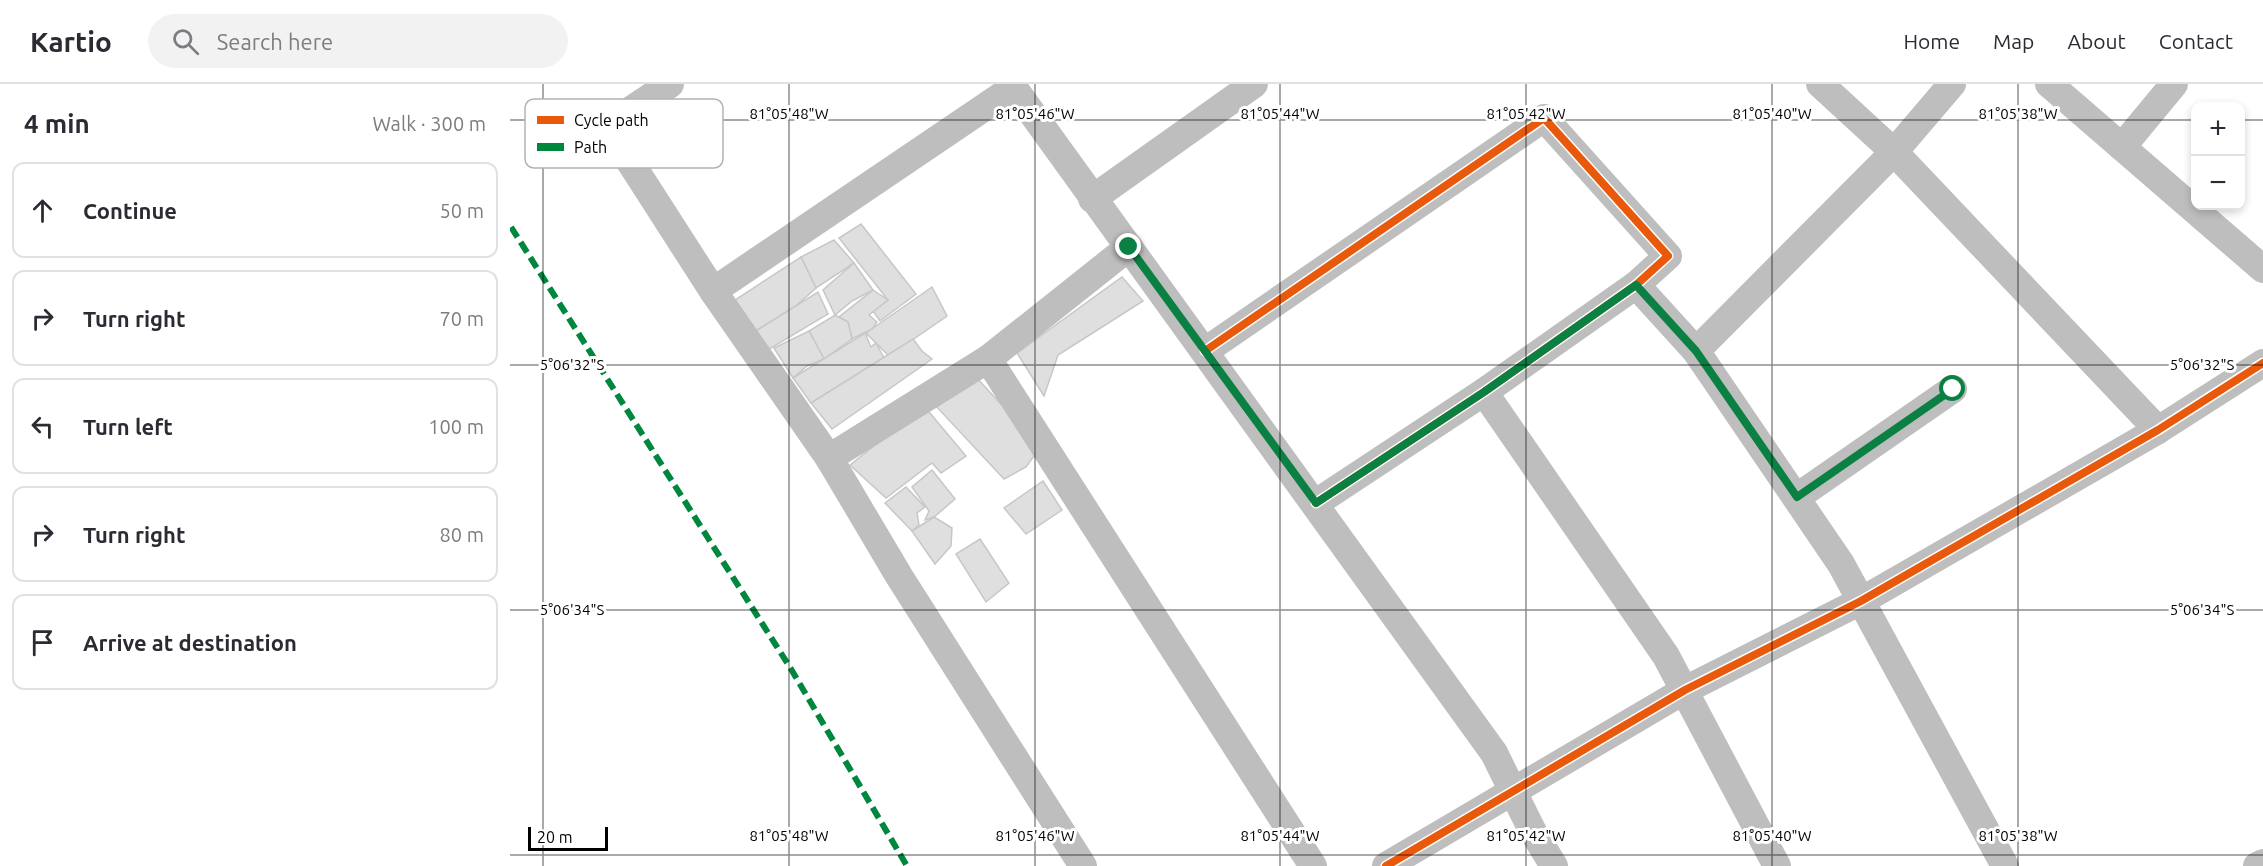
<!DOCTYPE html>
<meta charset="utf-8">
<style>
body{margin:0;font-family:Ubuntu,sans-serif;background:#f2f2f3;color:#2b2b33}
.controls{position:absolute;right:18px;top:18px;display:grid;overflow:hidden;border-radius:12px;box-shadow:0 3px 9px #0003}
.controls button{width:54px;height:54px;display:grid;place-items:center;padding:0;border:0;border-bottom:2px solid #e1e1e2;background:#fff;color:#2b2b33;font:30px sans-serif}
.scale{position:absolute;left:18px;bottom:15px;width:80px;box-sizing:border-box;padding-left:6px;border:3px solid #000;border-top:0;font-size:16px;line-height:21px;white-space:nowrap;color:#000;-webkit-text-stroke:4px #fff;paint-order:stroke}
.stop{position:absolute;width:18px;height:18px;margin:-14px;border:4px solid #0b8043;border-radius:50%;background:#fff}
.stop.end{background:#0b8043;border-color:#fff;box-shadow:0 2px 6px #0008}
.list{margin:0;padding:0;list-style:none}
h2{display:flex;justify-content:space-between;align-items:center;height:78px;margin:0;padding:0 24px;font-size:26px}
h2 small{font-size:20px;font-weight:400;color:#7c7c81}
.list li{display:grid;grid-template-columns:39px 1fr auto;gap:18px;align-items:center;box-sizing:border-box;height:96px;margin:0 12px 12px;padding:0 12px;border:2px solid #e1e1e2;border-radius:12px}
.list b{display:block;font-size:22px;white-space:nowrap}
.list em{font-size:20px;font-style:normal;color:#7c7c81}
.icon{flex:none;width:33px;height:33px;fill:none;stroke:currentColor;stroke-width:2;stroke-linecap:round;stroke-linejoin:round}
.map{position:relative;flex:none;width:1753px;height:782px;overflow:hidden}
header{display:flex;align-items:center;gap:36px;box-sizing:border-box;height:84px;padding:0 30px;background:#fff;border-bottom:2px solid #e1e1e2}
header strong{font-size:28px}
nav{display:flex;gap:33px;margin-inline-start:auto;font-size:21px}
.search{width:420px;height:54px;background:#f2f2f3;display:flex;align-items:center;gap:15px;box-sizing:border-box;padding:0 21px;border-radius:33px;color:#7c7c81;font-size:22px}
main{display:flex}
aside{flex:1;background:#fff}
.map>svg:first-child{display:block}
.building{fill:#dfdfdf;stroke:#c7c7c7;stroke-width:1.5}
.lines{fill:none;stroke-linecap:round;stroke-linejoin:round}
.street{stroke:#bebebe;stroke-width:28}
.quiet{stroke:#00873e;stroke-width:6;stroke-dasharray:12 6;stroke-linecap:butt}
.cycleway-casing{stroke:#fff;stroke-width:11}
.cycleway{stroke:#e8590c;stroke-width:8}
.route{stroke:#0b8043;stroke-width:8}
.ticks{fill:none;stroke:#000;stroke-width:1.5;stroke-opacity:0.45}
.key{fill:#fff;stroke:#b2b2b2;stroke-width:1.5}
.key-label{font-size:16px;fill:#000}
.ticks-label{font-size:15px;text-anchor:middle;fill:#000;stroke:#fff;stroke-width:6;stroke-linejoin:round;paint-order:stroke}
</style>
<header>
<strong>Kartio</strong>
<div class="search"><svg class="icon" aria-label="search" viewBox="0 0 24 24"><circle cx="10" cy="10" r="6"/><path d="M15 15l6 6"/></svg>Search here</div>
<nav><a>Home</a><a>Map</a><a>About</a><a>Contact</a></nav>
</header>
<main>
<aside>
<h2>4 min<small>Walk · 300 m</small></h2>
<ul class="list">
<li><svg class="icon" aria-label="ahead" viewBox="0 0 24 24"><path d="M12 20V5M6 11l6-6 6 6"/></svg><div><b>Continue</b></div><em>50 m</em></li>
<li><svg class="icon" aria-label="right" viewBox="0 0 24 24"><path d="M7 20v-9h11M14 6l5 5-5 5"/></svg><div><b>Turn right</b></div><em>70 m</em></li>
<li><svg class="icon" aria-label="left" viewBox="0 0 24 24"><path d="M17 20v-9H6M10 6l-5 5 5 5"/></svg><div><b>Turn left</b></div><em>100 m</em></li>
<li><svg class="icon" aria-label="right" viewBox="0 0 24 24"><path d="M7 20v-9h11M14 6l5 5-5 5"/></svg><div><b>Turn right</b></div><em>80 m</em></li>
<li><svg class="icon" aria-label="arrive" viewBox="0 0 24 24"><path d="M6 21V4h12l-3 4 3 4H6"/></svg><div><b>Arrive at destination</b></div></li>
</ul>
</aside>
<div class="map">
<svg width="1753" height="782" viewBox="0 0 1753 782">
<rect width="100%" height="100%" fill="#fff"/>
<g class="building">
<polygon points="351,140 406,210 370,237 363,227 378,216 329,154"/>
<polygon points="324,156 344,179 306,204 291,173"/>
<polygon points="291,173 306,204 279,228 244,248 222,218"/>
<polygon points="344,179 363,206 342,217 325,231 313,206"/>
<polygon points="612,193 633,217 548,271 534,312 507,269"/>
<polygon points="422,203 437,232 379,272 356,249"/>
<polygon points="363,206 378,216 359,231 367,238 362,245 342,255 338,238 329,233"/>
<polygon points="308,208 318,230 256,267 244,248"/>
<polygon points="325,231 338,238 342,255 314,275 299,247"/>
<polygon points="299,247 314,275 297,282 283,294 264,264"/>
<polygon points="355,249 361,263 366,259 374,274 301,319 283,294"/>
<polygon points="403,255 412,267 422,275 322,345 301,319"/>
<polygon points="465,292 514,345 527,368 516,383 494,395 424,320"/>
<polygon points="414,322 456,372 431,389 422,379 376,414 340,381"/>
<polygon points="422,386 445,415 424,433 415,436 419,427 402,403"/>
<polygon points="533,397 552,426 516,450 494,424"/>
<polygon points="396,403 415,423 407,429 409,441 402,447 375,419"/>
<polygon points="424,433 442,444 441,462 425,480 402,447"/>
<polygon points="470,455 499,499 476,518 446,470"/>
</g>
<g class="lines">
<g class="street">
<polyline points="160,0 97,42 203,207 319,374 389,492 573,782"/>
<polyline points="501,0 984,669 1022,746 1044,782"/>
<polyline points="1310,0 1384,68 1648,346"/>
<polyline points="1539,0 1753,185"/>
<polyline points="1612,63 1664,0"/>
<polyline points="582,115 744,0"/>
<polyline points="1126,201 1186,267 1331,480 1495,782"/>
<polyline points="203,207 503,4"/>
<polyline points="695,267 1034,34 1158,172 1126,201 974,308 806,419"/>
<polyline points="1186,267 1384,68 1442,0"/>
<polyline points="478,275 803,782"/>
<polyline points="974,308 1156,572 1267,782"/>
<polyline points="319,374 478,275 619,163"/>
<polyline points="1287,413 1443,305"/>
<polyline points="876,782 1175,606 1351,517 1648,346 1753,279"/>
<polyline points="1747,782 1753,779"/>
</g>
<polyline class="quiet" points="1,143 281,585 397,782"/>
<defs>
<g id="cycleway">
<polyline points="695,267 1034,34 1158,172 1126,201 974,308 806,419"/>
<polyline points="876,782 1175,606 1351,517 1648,346 1753,279"/>
</g>
</defs>
<use href="#cycleway" class="cycleway-casing"/>
<use href="#cycleway" class="cycleway"/>
</g>
<g class="lines">
<polyline class="route" points="619,163 806,419 974,308 1126,201 1186,267 1287,413 1443,305"/>
</g>
<path class="ticks" d="M33 0V782M279 0V782M525 0V782M770 0V782M1016 0V782M1262 0V782M1508 0V782M0 36H1686M1730 36H1753M0 281H1753M0 526H1753M0 771H1753"/>
<rect x="15" y="15" width="198" height="69" rx="9" class="key"/>
<rect x="27" y="32" width="27" height="8" fill="#e8590c"/>
<rect x="27" y="59" width="27" height="8" fill="#00873e"/>
<g class="key-label">
<text x="64" y="42">Cycle path</text>
<text x="64" y="69">Path</text>
</g>
<g class="ticks-label">
<text x="279" y="35">81°05'48"W</text>
<text x="525" y="35">81°05'46"W</text>
<text x="770" y="35">81°05'44"W</text>
<text x="1016" y="35">81°05'42"W</text>
<text x="1262" y="35">81°05'40"W</text>
<text x="1508" y="35">81°05'38"W</text>
<text x="62" y="286">5°06'32"S</text>
<text x="1692" y="286">5°06'32"S</text>
<text x="62" y="531">5°06'34"S</text>
<text x="1692" y="531">5°06'34"S</text>
<text x="279" y="757">81°05'48"W</text>
<text x="525" y="757">81°05'46"W</text>
<text x="770" y="757">81°05'44"W</text>
<text x="1016" y="757">81°05'42"W</text>
<text x="1262" y="757">81°05'40"W</text>
<text x="1508" y="757">81°05'38"W</text>
</g>
</svg>
<div class="controls">
<button>+</button>
<button>−</button>
</div>
<div class="scale">20 m</div>
<div class="stop" style="left:1443px;top:305px"></div>
<div class="stop end" style="left:619px;top:163px"></div>
</div>
</main>
